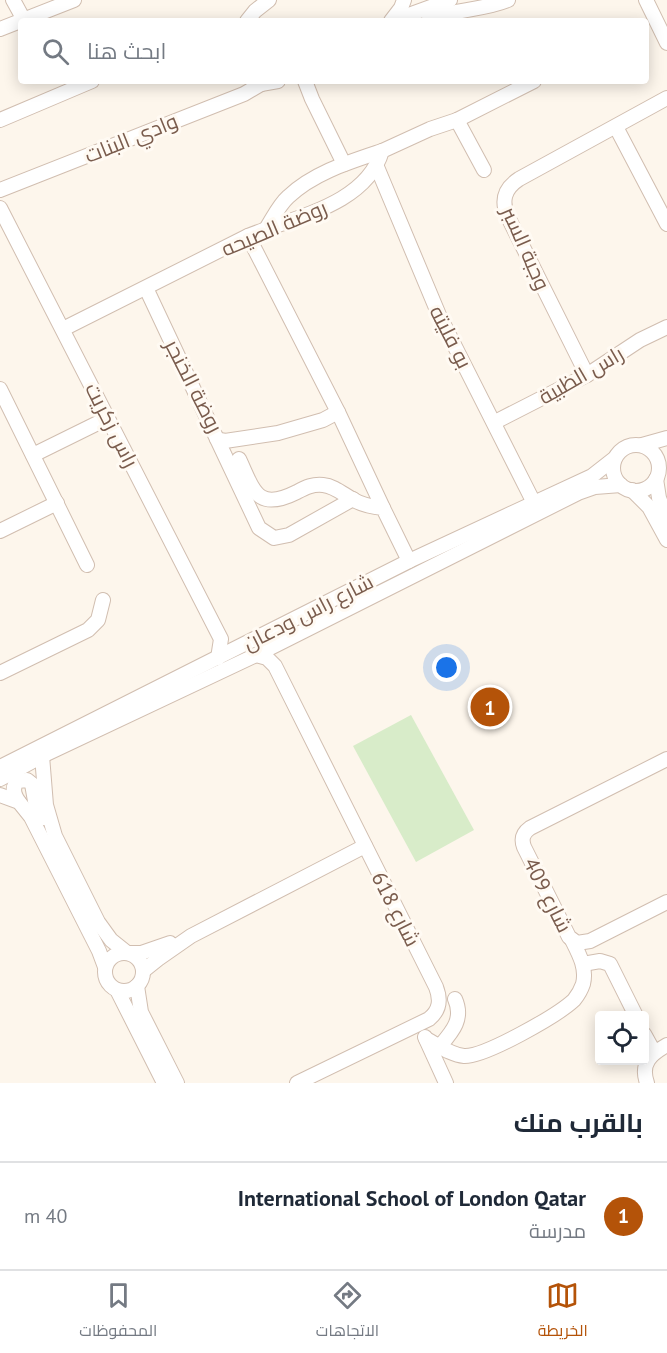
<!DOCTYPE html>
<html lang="ar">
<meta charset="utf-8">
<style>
body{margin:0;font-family:"PT Sans",Cairo,sans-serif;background:#f6f6f7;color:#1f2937;direction:rtl}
.controls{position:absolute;right:18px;bottom:18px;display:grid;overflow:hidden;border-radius:6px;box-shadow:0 3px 15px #0003}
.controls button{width:54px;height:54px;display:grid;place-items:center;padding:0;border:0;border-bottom:2px solid #e0e1e3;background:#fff;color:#1f2937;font:30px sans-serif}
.you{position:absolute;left:447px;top:668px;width:21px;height:21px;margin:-15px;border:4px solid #fff;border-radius:50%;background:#1a73e8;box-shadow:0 0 0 9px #1a73e833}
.badge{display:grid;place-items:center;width:39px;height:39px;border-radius:50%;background:#b45309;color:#fff;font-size:20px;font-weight:700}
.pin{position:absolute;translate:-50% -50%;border:3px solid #fff;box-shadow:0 2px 6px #0006}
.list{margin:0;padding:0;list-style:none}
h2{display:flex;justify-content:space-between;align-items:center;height:78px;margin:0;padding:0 24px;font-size:26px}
h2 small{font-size:20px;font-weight:400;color:#747a83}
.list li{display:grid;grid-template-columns:39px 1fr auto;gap:18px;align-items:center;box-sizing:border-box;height:108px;padding:0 24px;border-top:2px solid #e0e1e3}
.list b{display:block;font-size:22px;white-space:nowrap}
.list p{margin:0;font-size:20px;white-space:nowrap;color:#747a83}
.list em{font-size:20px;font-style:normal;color:#747a83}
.icon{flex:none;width:33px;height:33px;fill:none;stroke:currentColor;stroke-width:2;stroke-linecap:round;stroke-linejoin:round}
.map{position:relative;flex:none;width:667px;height:1083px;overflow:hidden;direction:ltr}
.search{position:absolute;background:#fff;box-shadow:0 3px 15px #0003;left:18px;right:18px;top:18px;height:66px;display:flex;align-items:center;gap:15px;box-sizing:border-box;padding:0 21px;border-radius:6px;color:#747a83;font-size:22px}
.sheet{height:186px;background:#fff}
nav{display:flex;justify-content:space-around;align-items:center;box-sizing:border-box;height:84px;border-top:2px solid #e0e1e3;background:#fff;font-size:16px;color:#747a83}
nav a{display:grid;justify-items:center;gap:3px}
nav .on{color:#b45309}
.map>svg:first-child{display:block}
.green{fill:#d8ecc9}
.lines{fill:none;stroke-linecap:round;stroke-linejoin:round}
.minor-casing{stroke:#d1beb0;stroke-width:16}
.minor{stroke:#fff;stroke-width:14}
.labels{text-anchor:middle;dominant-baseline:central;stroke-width:6;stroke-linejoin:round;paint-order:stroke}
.street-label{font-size:21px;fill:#7a5c4d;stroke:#fffaf3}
</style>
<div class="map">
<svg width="667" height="1083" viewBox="0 0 667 1083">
<rect width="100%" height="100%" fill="#fdf6ec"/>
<polygon class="green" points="411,715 474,830 416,862 353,746"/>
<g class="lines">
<defs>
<g id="minor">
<polyline points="13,0 24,20"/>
<polyline points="646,0 667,43"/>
<polyline points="247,21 255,11 269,0"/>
<polyline points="391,21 401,8 404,0"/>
<polyline points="392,21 450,0"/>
<path d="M428 21C454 8 482 11 508 0"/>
<polyline points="0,29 74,0"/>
<polyline points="253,81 261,84 278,81"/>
<polyline points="305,81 312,99 344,164"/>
<polyline points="0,120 92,81"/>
<polyline points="457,120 484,170"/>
<polyline points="616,127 667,224"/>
<polyline points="377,167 439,315 534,503"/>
<polyline points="0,190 244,94 261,84"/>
<polyline points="0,208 221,639 218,658"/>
<path d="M266 229C273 218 279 205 288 197 313 173 349 162 382 151"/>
<polyline points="248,236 338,412 383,508"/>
<polyline points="146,288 217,439 225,441 278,433 323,420 338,412"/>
<path d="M63 329 248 236C294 217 366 205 382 151L430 129 457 120 534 81"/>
<path d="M587 375 508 217C501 201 504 189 519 179L667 98"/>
<polyline points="0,389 87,565"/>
<polyline points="495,422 587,375 640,340 667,327"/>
<polyline points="217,439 259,528 274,538 289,535 353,499"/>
<polyline points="642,445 667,438"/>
<circle cx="636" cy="468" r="23"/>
<polyline points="33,455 108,418"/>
<path d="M239 459C254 491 257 512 297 492 306 487 313 484 323 485 334 486 343 494 352 499 362 505 372 507 383 508L409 561"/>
<polyline points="656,479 659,498 667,519"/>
<polyline points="632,490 649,507 667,540"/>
<polyline points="0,531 57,503"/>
<path d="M256 655 267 658 275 666 436 987C441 1000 440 1010 429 1019L297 1083"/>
<polyline points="0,673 88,630 98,620 103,600"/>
<polyline points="42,756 46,805 55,836 98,922 111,940 126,952"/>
<path d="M667 759 530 828C523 833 521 839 524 847L569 937 577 943 590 941 667 902"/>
<polyline points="0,767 409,561 592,476 615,458"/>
<polyline points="0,779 42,756 256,655 578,493 595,487 621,485"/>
<polyline points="0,795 19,802 31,817 99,951 105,967"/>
<path d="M19 802C14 795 11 787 18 781L27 780 32 784 35 801 44 818"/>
<circle cx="124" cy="972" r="19"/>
<polyline points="129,953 141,953 170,943"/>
<polyline points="583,964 600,961 610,964 636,1016"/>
<polyline points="143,971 158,959 191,936 365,846"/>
<polyline points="137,986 141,1012 177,1083"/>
<polyline points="117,990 164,1083"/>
<polyline points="644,1034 654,1052"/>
<polyline points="425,1037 446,1083"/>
<path d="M426 1039C438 1045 451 1055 464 1056 485 1057 558 1015 574 1000 578 995 581 990 583 984 587 968 579 954 572 940"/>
<path d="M440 1046C452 1032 464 1019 455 999"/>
<path d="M647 1083C640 1063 651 1054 667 1045"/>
</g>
</defs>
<use href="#minor" class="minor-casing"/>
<use href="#minor" class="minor"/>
</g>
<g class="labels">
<g class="street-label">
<text transform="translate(131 138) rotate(-22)">وادي البنات</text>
<text transform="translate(274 228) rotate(-23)">روضة الصيحه</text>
<text transform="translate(526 248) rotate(66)">وجبة السبر</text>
<text transform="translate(451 337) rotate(63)">بو فليته</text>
<text transform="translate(581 375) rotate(-30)">راس الظبية</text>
<text transform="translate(194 386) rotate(63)">روضة الخنجر</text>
<text transform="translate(112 425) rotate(63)">راس زكريت</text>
<text transform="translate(308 612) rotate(-27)">شارع راس ودعان</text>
<text transform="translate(548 895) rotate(63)">شارع 409</text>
<text transform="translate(396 909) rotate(63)">شارع 618</text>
</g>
</g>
</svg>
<div class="controls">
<button><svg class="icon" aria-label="locate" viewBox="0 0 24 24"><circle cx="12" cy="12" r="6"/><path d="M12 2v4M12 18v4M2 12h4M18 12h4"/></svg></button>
</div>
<div class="you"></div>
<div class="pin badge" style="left:490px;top:707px">1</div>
<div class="search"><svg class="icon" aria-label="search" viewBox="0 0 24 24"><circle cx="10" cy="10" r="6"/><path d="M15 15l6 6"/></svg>ابحث هنا</div>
</div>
<section class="sheet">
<h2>بالقرب منك<small></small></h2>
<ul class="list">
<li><span class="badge">1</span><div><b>International School of London Qatar</b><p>مدرسة</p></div><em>40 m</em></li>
</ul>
</section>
<nav>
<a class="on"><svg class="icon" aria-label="map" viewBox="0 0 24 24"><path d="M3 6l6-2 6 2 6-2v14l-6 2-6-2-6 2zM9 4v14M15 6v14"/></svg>الخريطة</a>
<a><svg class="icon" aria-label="directions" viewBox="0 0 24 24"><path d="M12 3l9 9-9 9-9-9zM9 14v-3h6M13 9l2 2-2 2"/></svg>الاتجاهات</a>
<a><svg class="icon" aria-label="saved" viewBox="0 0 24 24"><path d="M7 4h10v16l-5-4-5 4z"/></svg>المحفوظات</a>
</nav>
